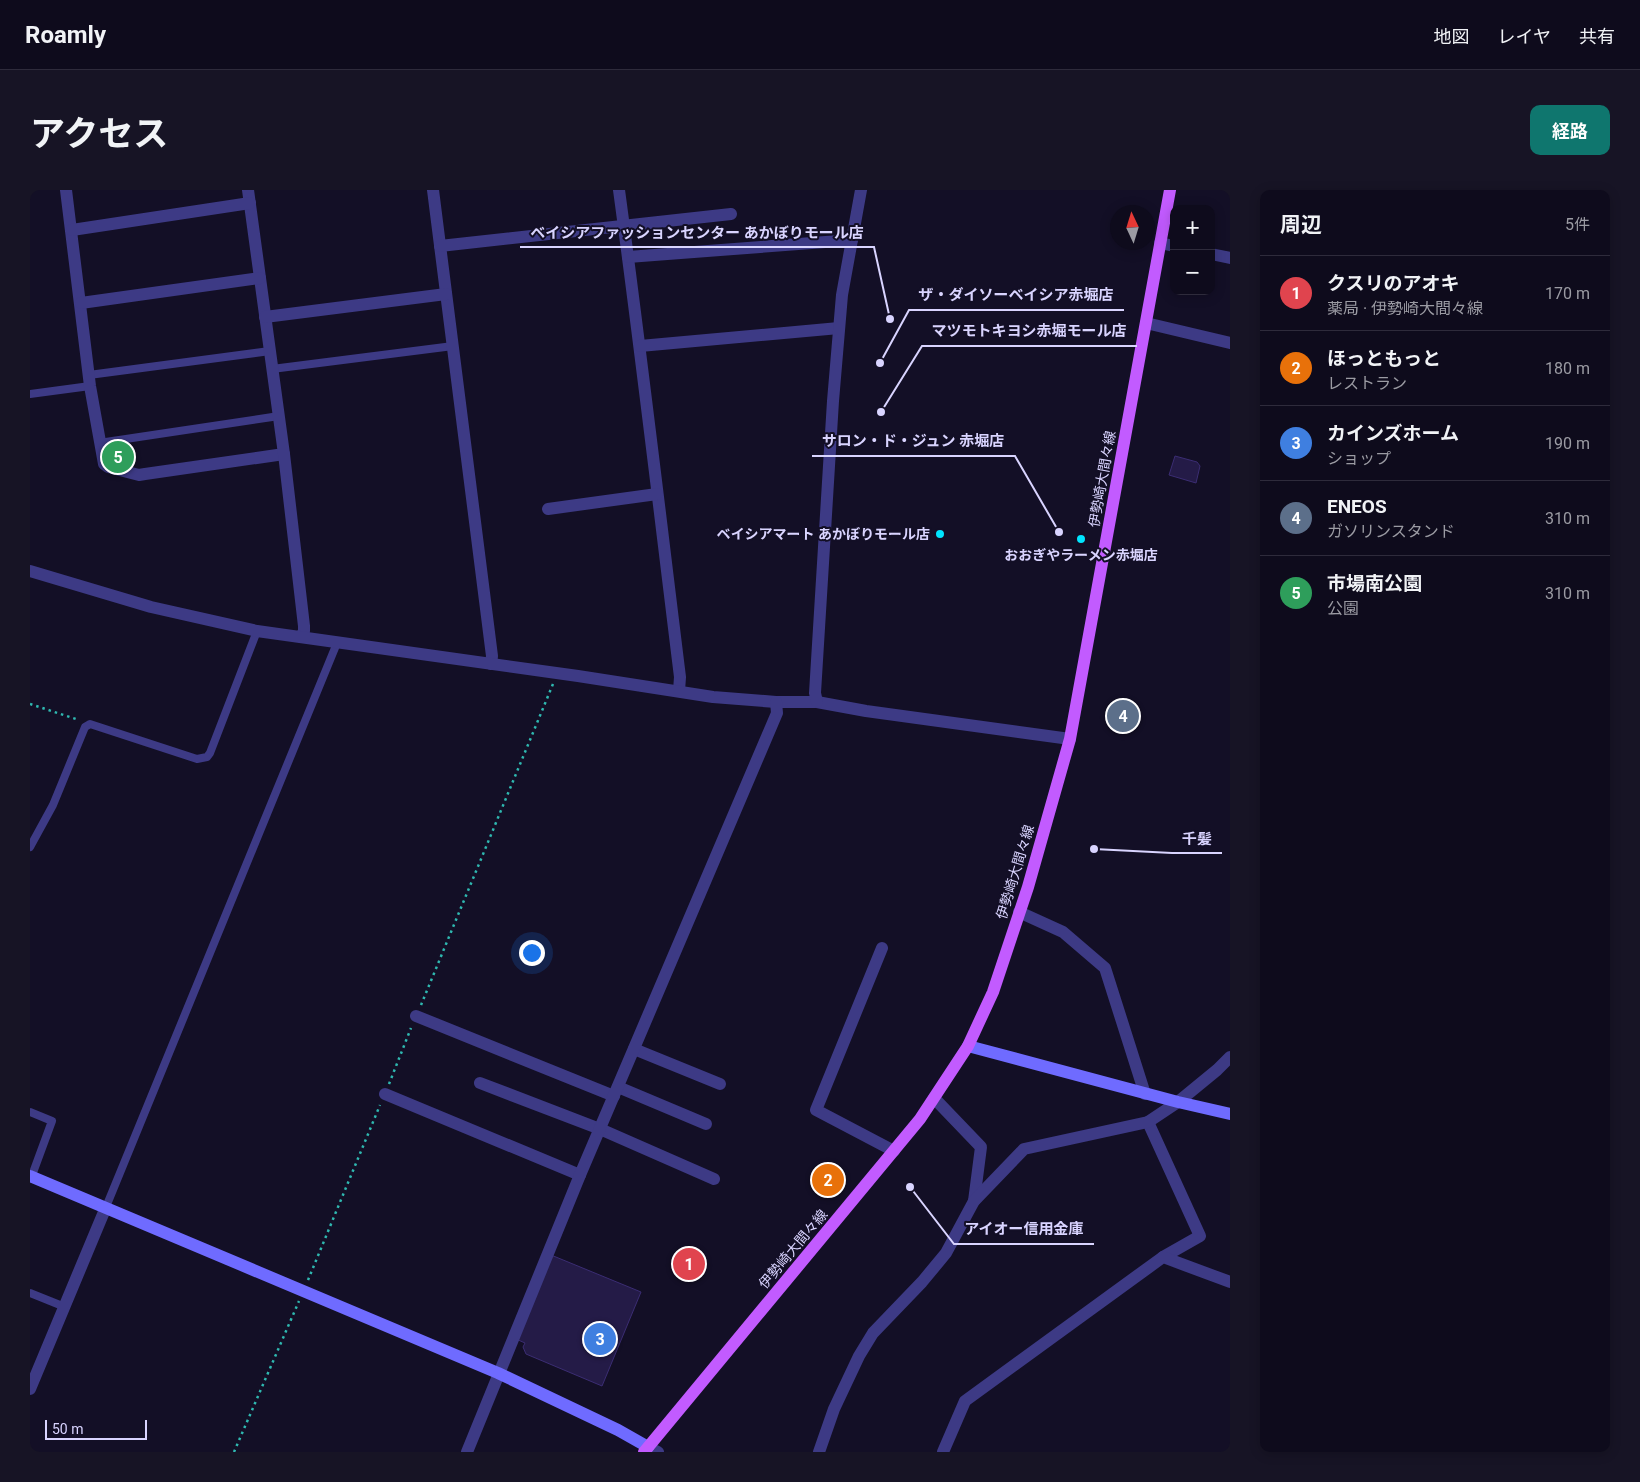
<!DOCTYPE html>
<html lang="ja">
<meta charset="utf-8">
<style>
body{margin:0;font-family:Roboto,"Noto Sans JP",sans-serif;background:#171425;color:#f1f3f6}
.controls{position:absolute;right:15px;top:15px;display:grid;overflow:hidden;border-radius:10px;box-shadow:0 2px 12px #0003}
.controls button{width:45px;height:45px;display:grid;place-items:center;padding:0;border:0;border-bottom:1px solid #2e2b3b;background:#0e0b1c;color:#f1f3f6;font:25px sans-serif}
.compass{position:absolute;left:1080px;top:15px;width:45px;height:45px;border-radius:50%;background:#0e0b1c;box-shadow:0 2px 12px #0003;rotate:356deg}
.scale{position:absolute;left:15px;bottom:12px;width:102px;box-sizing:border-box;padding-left:5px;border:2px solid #d9d4ff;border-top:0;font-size:14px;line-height:18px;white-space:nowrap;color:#d9d4ff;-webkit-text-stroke:4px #130f26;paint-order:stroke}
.you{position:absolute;left:501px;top:762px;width:18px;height:18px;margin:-12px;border:4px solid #fff;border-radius:50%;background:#1a73e8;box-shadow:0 0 0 8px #1a73e833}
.badge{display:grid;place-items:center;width:32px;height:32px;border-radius:50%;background:#0f766e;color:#fff;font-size:16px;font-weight:700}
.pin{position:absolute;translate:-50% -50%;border:2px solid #fff;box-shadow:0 1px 5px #0006}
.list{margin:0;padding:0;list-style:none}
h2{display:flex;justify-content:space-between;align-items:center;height:65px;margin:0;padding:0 20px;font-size:21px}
h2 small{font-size:16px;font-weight:400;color:#9b9ba3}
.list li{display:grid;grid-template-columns:32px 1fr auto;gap:15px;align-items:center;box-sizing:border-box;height:75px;padding:0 20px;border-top:1px solid #2e2b3b}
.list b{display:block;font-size:19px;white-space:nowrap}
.list p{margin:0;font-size:16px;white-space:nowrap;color:#9b9ba3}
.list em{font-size:16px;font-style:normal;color:#9b9ba3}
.map{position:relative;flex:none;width:1200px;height:1262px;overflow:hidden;border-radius:10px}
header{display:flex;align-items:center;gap:30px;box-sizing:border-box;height:70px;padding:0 25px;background:#0e0b1c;border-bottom:1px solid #2e2b3b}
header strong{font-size:24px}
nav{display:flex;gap:28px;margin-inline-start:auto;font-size:18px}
.intro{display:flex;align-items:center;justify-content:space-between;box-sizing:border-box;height:120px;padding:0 30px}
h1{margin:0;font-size:35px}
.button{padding:12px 22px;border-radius:10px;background:#0f766e;color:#fff;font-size:18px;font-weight:700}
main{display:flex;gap:30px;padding:0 30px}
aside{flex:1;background:#0e0b1c;border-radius:10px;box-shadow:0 2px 12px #0003}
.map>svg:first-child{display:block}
.green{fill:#12302f}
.building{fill:#241b47;stroke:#3b2d73}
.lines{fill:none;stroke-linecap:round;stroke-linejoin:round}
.path{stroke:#2fb8b0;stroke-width:2.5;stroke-dasharray:2.5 4;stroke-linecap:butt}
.lane{stroke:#3d3a85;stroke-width:8}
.street{stroke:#3d3a85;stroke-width:12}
.secondary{stroke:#6f6bff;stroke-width:12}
.primary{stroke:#c25bff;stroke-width:12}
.poi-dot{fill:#00e5ff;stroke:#130f26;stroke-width:2}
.labels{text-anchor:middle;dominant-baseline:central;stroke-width:4;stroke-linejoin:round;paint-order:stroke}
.street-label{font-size:14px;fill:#d9d4ff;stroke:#130f26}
.poi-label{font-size:14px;font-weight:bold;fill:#d9d4ff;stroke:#130f26;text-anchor:end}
.leader{fill:none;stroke:#d9d4ff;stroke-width:2}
.callout-dot{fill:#d9d4ff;stroke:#130f26;stroke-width:2}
.callout-label{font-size:15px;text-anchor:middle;font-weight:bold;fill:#d9d4ff;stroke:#130f26;stroke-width:4;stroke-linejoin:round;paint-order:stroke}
</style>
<header>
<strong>Roamly</strong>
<nav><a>地図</a><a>レイヤ</a><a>共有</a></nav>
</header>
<div class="intro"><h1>アクセス</h1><a class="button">経路</a></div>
<main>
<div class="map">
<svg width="1200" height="1262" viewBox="0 0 1200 1262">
<rect width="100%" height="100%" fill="#130f26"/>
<polygon class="green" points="99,254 102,277 76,273 76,256"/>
<g class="building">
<polygon points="1145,266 1167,272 1170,276 1166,293 1139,285"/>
<polygon points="521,1065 611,1102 572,1196 496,1164 493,1157 495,1153 486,1149"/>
</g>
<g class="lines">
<g class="path">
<polyline points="0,514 49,530"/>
<polyline points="391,815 523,494"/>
<polyline points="359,894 381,838"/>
<polyline points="278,1090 350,915"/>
<polyline points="204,1262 269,1111"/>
</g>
<g class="lane">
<polyline points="242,179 423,156"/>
<polyline points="59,185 240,161"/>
<polyline points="0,204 60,196"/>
<polyline points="69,253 249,226"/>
<polyline points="0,657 23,615 55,537 60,534 167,569 177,567 180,563 227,441"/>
<polyline points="0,922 22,931 1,988"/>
<polyline points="76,1017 307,453"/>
<polyline points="0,1103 35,1117"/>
</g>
<g class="street">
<polyline points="36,0 60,196 74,274 78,277 109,285 115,284 254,264"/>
<polyline points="218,0 254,264 274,436 274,441 271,447"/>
<polyline points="403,0 462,466 461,474"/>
<path d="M589 0C611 162 630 325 650 487L649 501"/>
<polyline points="42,40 220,13"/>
<polyline points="1130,53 1144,56"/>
<polyline points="410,56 701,24"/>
<polyline points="1181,64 1200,68"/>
<polyline points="598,67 822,50"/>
<polyline points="51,113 230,88"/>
<polyline points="235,127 416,104"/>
<polyline points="1116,133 1200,153"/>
<polyline points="610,156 809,138"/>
<polyline points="518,319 627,304"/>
<polyline points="0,381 121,417 227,441 548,486 683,507 746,512 787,512 836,521 1040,549"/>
<polyline points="787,512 785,503 803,211 812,105 831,0"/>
<polyline points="989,722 1033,742 1075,778 1115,904"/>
<polyline points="852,758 786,920 864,961"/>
<polyline points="386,826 584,906"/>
<polyline points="604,859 690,894"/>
<polyline points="450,893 570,939 684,989"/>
<polyline points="588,897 676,934"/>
<polyline points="355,904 550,985"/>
<polyline points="904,908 951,957 944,1011"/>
<polyline points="1118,932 1170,1046 1133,1067"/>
<polyline points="0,1199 76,1017"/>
<polyline points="618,1257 628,1262"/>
<polyline points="437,1262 550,985 747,523 746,512"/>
<polyline points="789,1262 804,1219 829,1166 843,1143 892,1092 916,1063 944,1011 994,959 1118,932 1148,912 1187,880 1200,867"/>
<polyline points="913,1262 935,1211 1133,1067 1200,1092"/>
</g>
<g class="secondary">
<polyline points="938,856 1148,912 1200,924"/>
<polyline points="0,986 468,1183 588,1240 618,1257"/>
</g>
<polyline class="primary" points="614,1262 890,929 938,856 963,802 998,697 1040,549 1140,0"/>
</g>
<g class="poi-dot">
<circle cx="910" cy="344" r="5"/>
<circle cx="1051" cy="349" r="5"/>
</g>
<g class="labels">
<g class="street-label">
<text transform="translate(1072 289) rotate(-80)">伊勢崎大間々線</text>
<text transform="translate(985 682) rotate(-73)">伊勢崎大間々線</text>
<text transform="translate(763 1059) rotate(-50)">伊勢崎大間々線</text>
</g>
<g class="poi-label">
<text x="900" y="344">ベイシアマート あかぼりモール店</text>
<text x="1051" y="365" text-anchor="middle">おおぎやラーメン赤堀店</text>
</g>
</g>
<path class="leader" d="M860 129L844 57H490M850 173L879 120H1094M851 222L892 156H1107M1029 342L985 266H782M1064 659L1142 663H1192M880 997L924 1054H1064"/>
<g class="callout-dot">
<circle cx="860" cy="129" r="5"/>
<circle cx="850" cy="173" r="5"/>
<circle cx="851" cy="222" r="5"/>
<circle cx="1029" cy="342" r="5"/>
<circle cx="1064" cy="659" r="5"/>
<circle cx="880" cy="997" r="5"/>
</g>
<g class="callout-label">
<text x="667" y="48">ベイシアファッションセンター あかぼりモール店</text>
<text x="986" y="110">ザ・ダイソーベイシア赤堀店</text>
<text x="999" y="146">マツモトキヨシ赤堀モール店</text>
<text x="883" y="256">サロン・ド・ジュン 赤堀店</text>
<text x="1167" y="654">千髪</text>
<text x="994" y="1044">アイオー信用金庫</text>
</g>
</svg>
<div class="controls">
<button>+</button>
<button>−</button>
</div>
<svg class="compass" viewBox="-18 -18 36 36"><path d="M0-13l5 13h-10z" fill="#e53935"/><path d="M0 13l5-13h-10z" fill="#9b9ba3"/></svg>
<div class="scale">50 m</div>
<div class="you"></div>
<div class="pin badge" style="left:659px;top:1074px;background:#e0444e">1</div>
<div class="pin badge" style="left:798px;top:990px;background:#e8710a">2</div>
<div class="pin badge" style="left:570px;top:1149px;background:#3f7fe0">3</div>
<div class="pin badge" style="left:1093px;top:526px;background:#5c6f8a">4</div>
<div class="pin badge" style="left:88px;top:267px;background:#2e9e5b">5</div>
</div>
<aside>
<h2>周辺<small>5件</small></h2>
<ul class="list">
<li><span class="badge" style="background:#e0444e">1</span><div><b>クスリのアオキ</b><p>薬局 · 伊勢崎大間々線</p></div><em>170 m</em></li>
<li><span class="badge" style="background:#e8710a">2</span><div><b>ほっともっと</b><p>レストラン</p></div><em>180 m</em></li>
<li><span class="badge" style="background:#3f7fe0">3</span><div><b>カインズホーム</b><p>ショップ</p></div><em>190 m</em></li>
<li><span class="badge" style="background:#5c6f8a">4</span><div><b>ENEOS</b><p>ガソリンスタンド</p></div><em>310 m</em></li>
<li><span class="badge" style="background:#2e9e5b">5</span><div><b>市場南公園</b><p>公園</p></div><em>310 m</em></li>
</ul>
</aside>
</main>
